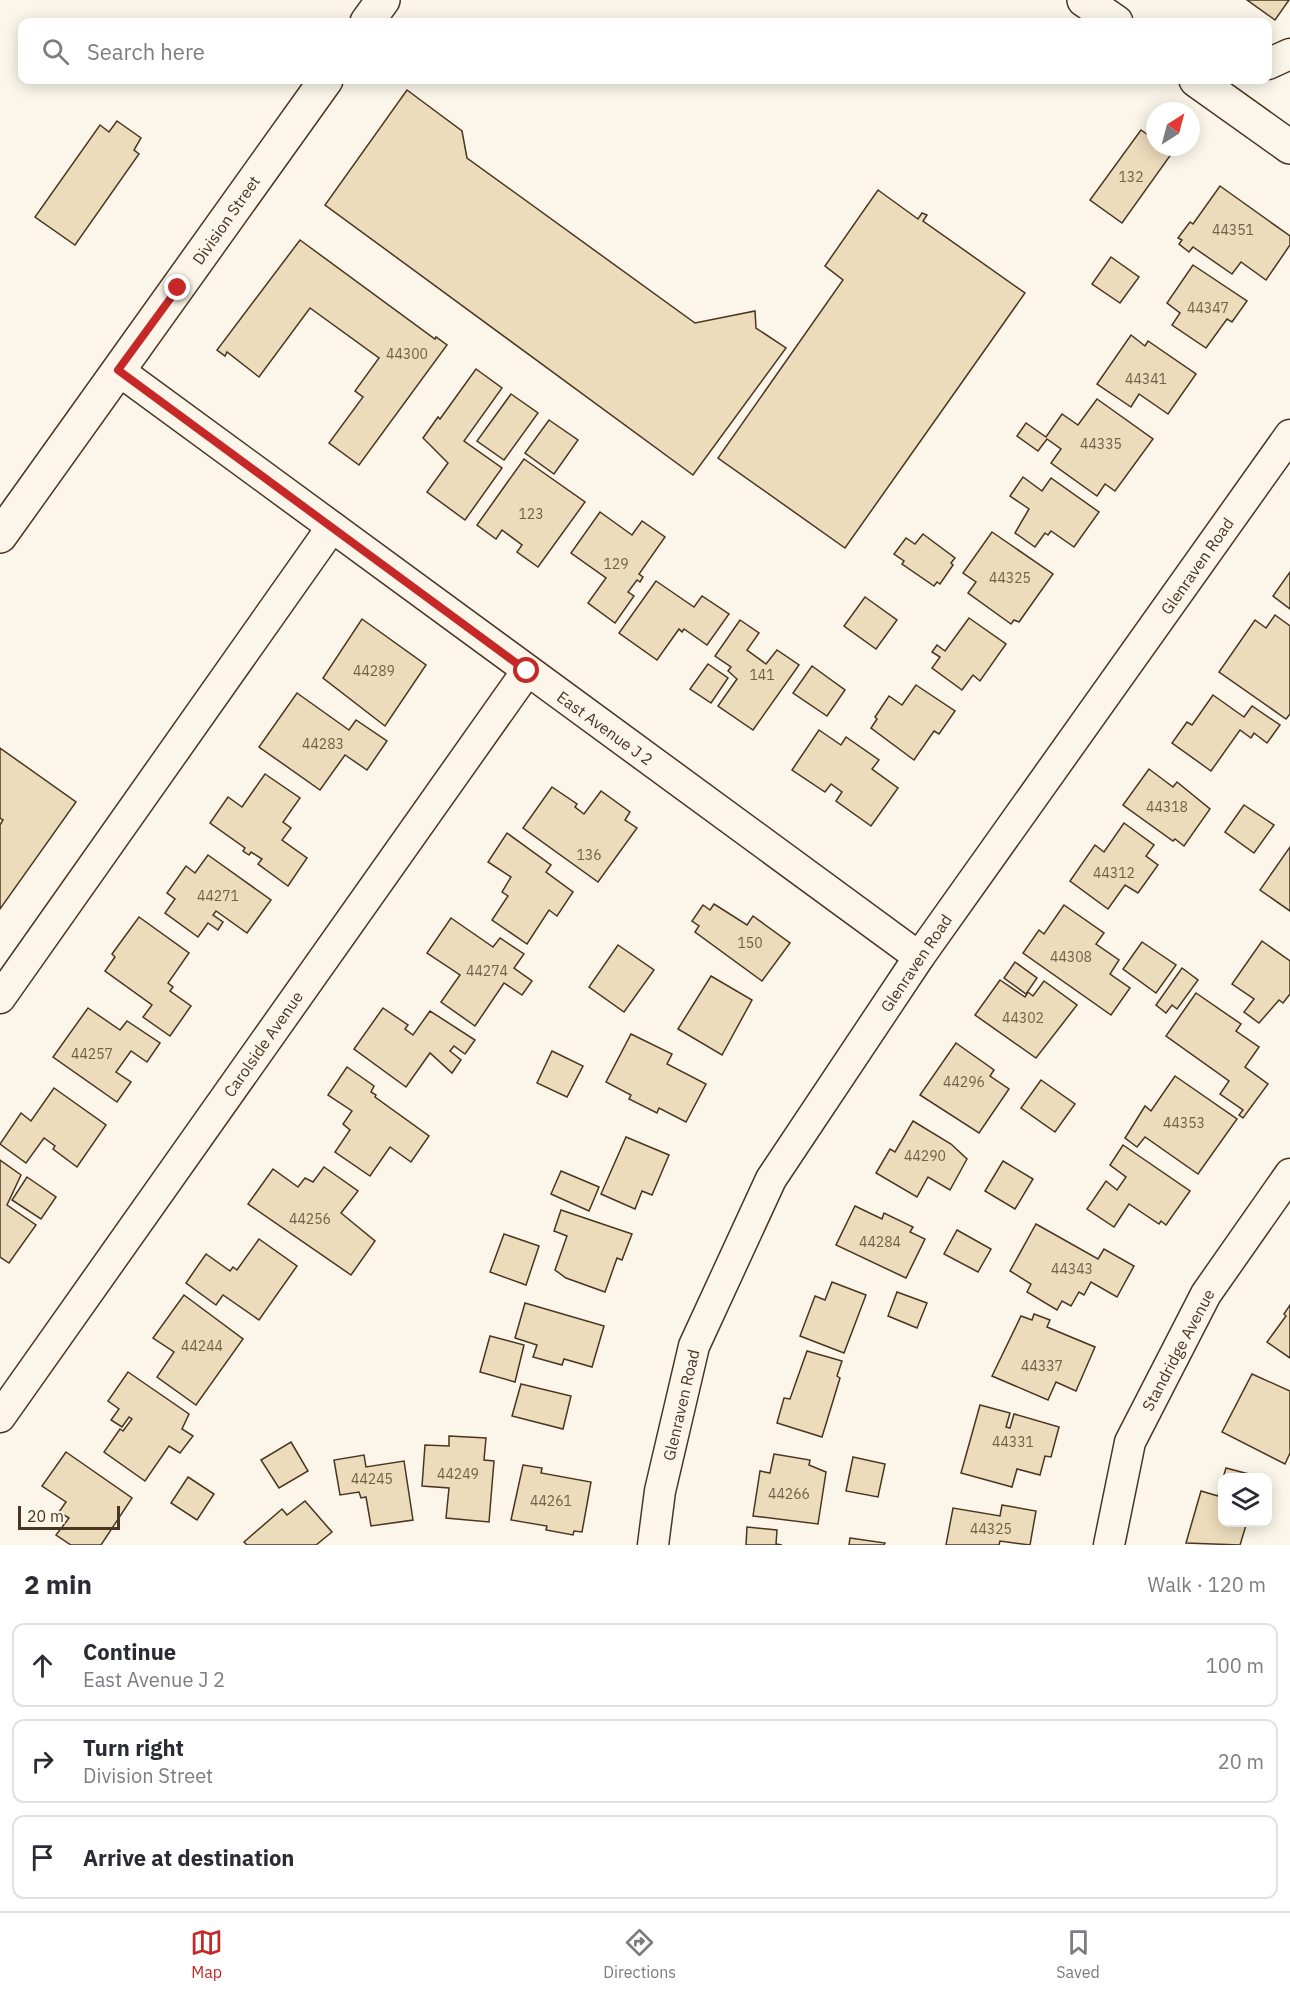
<!DOCTYPE html>
<meta charset="utf-8">
<style>
body{margin:0;font-family:"IBM Plex Sans",sans-serif;background:#f2f2f3;color:#2b2b33}
.controls{position:absolute;right:18px;bottom:18px;display:grid;overflow:hidden;border-radius:12px;box-shadow:0 3px 15px #0003}
.controls button{width:54px;height:54px;display:grid;place-items:center;padding:0;border:0;border-bottom:2px solid #e1e1e2;background:#fff;color:#2b2b33;font:30px sans-serif}
.compass{position:absolute;left:1146px;top:102px;width:54px;height:54px;border-radius:50%;background:#fff;box-shadow:0 3px 15px #0003;rotate:36deg}
.scale{position:absolute;left:18px;bottom:15px;width:102px;box-sizing:border-box;padding-left:6px;border:3px solid #4a3520;border-top:0;font-size:16px;line-height:21px;white-space:nowrap;color:#4a3520;-webkit-text-stroke:4px #fbf6e9;paint-order:stroke}
.stop{position:absolute;width:18px;height:18px;margin:-14px;border:4px solid #c62828;border-radius:50%;background:#fff}
.stop.end{background:#c62828;border-color:#fff;box-shadow:0 2px 6px #0008}
.list{margin:0;padding:0;list-style:none}
h2{display:flex;justify-content:space-between;align-items:center;height:78px;margin:0;padding:0 24px;font-size:26px}
h2 small{font-size:20px;font-weight:400;color:#7c7c81}
.list li{display:grid;grid-template-columns:39px 1fr auto;gap:18px;align-items:center;box-sizing:border-box;height:84px;margin:0 12px 12px;padding:0 12px;border:2px solid #e1e1e2;border-radius:12px}
.list b{display:block;font-size:22px;white-space:nowrap}
.list p{margin:0;font-size:20px;white-space:nowrap;color:#7c7c81}
.list em{font-size:20px;font-style:normal;color:#7c7c81}
.icon{flex:none;width:33px;height:33px;fill:none;stroke:currentColor;stroke-width:2;stroke-linecap:round;stroke-linejoin:round}
.map{position:relative;flex:none;width:1290px;height:1545px;overflow:hidden}
.search{position:absolute;background:#fff;box-shadow:0 3px 15px #0003;left:18px;right:18px;top:18px;height:66px;display:flex;align-items:center;gap:15px;box-sizing:border-box;padding:0 21px;border-radius:12px;color:#7c7c81;font-size:22px}
.sheet{height:366px;background:#fff}
nav{display:flex;justify-content:space-around;align-items:center;box-sizing:border-box;height:84px;border-top:2px solid #e1e1e2;background:#fff;font-size:16px;color:#7c7c81}
nav a{display:grid;justify-items:center;gap:3px}
nav .on{color:#c62828}
.map>svg:first-child{display:block}
.building{fill:#ecdcbc;stroke:#4a3520;stroke-width:1.5}
.lines{fill:none;stroke-linecap:round;stroke-linejoin:round}
.street-casing{stroke:#4a3520;stroke-width:33}
.secondary-casing{stroke:#4a3520;stroke-width:36}
.primary-casing{stroke:#4a3520;stroke-width:36}
.street{stroke:#fbf6e9;stroke-width:30}
.secondary{stroke:#fbf6e9;stroke-width:33}
.primary{stroke:#fbf6e9;stroke-width:33}
.route{stroke:#c62828;stroke-width:8}
.labels{text-anchor:middle;dominant-baseline:central;stroke-width:4.5;stroke-linejoin:round;paint-order:stroke}
.number-label{font-size:14px;fill:#725f47}
.street-label{font-size:16px;fill:#4a3520;stroke:#fbf6e9}
</style>
<div class="map">
<svg width="1290" height="1545" viewBox="0 0 1290 1545">
<rect width="100%" height="100%" fill="#fbf6e9"/>
<g class="building">
<polygon points="1247,0 1289,0 1275,20"/>
<polygon points="407,90 462,131 467,158 695,323 755,311 756,328 786,348 693,475 325,205"/>
<polygon points="117,121 141,138 134,150 139,154 75,245 35,217 100,125 109,132"/>
<polygon points="1141,130 1155,140 1155,147 1164,147 1172,153 1122,223 1090,200"/>
<polygon points="1220,186 1290,236 1290,245 1266,280 1241,262 1232,274 1193,247 1189,252 1179,244 1182,240 1178,238 1190,222 1193,224"/>
<polygon points="878,190 918,219 922,213 927,215 923,221 1025,293 845,548 718,458 843,280 825,266"/>
<polygon points="300,240 435,339 436,337 447,345 359,465 329,443 363,397 355,391 379,358 310,308 259,377 227,352 225,356 217,350"/>
<polygon points="1111,257 1139,277 1120,303 1092,284"/>
<polygon points="1193,265 1247,301 1232,322 1227,319 1206,348 1172,325 1180,313 1167,303"/>
<polygon points="1131,335 1145,346 1148,341 1196,374 1168,414 1139,394 1131,407 1097,384"/>
<polygon points="476,369 502,388 464,441 502,468 465,520 427,492 448,463 423,438 438,417 440,419"/>
<polygon points="511,394 538,413 504,460 477,441"/>
<polygon points="1097,399 1153,439 1115,491 1105,484 1097,496 1051,463 1061,449 1047,439 1038,451 1017,436 1026,423 1046,437 1062,414 1078,425"/>
<polygon points="549,420 578,440 554,474 525,453"/>
<polygon points="524,459 585,502 538,567 517,552 522,545 502,530 496,539 477,525"/>
<polygon points="1023,477 1042,491 1051,478 1099,512 1074,547 1051,531 1048,535 1045,533 1035,547 1015,533 1029,509 1010,496"/>
<polygon points="600,512 632,535 642,521 665,537 639,574 643,577 640,582 637,580 628,592 634,596 615,623 588,603 606,578 571,553"/>
<polygon points="992,532 1053,574 1019,622 1014,620 1011,624 968,593 976,582 963,573"/>
<polygon points="923,534 955,558 951,563 953,565 940,584 937,582 934,586 902,564 904,561 894,554 906,538 915,544"/>
<polygon points="1290,572 1290,609 1273,596"/>
<polygon points="656,581 694,607 702,596 729,614 707,645 684,629 682,632 679,629 657,660 619,633"/>
<polygon points="865,597 897,620 876,649 844,626"/>
<polygon points="1275,615 1290,626 1290,714 1286,719 1219,672 1255,620 1266,628"/>
<polygon points="969,618 1006,644 980,681 973,675 962,690 932,668 940,657 932,652 937,645 945,651"/>
<polygon points="362,619 426,665 385,726 323,678"/>
<polygon points="740,620 759,633 747,650 766,664 777,650 799,665 753,730 718,706 737,679 728,671 731,667 715,656"/>
<polygon points="708,664 728,678 711,703 690,689"/>
<polygon points="812,666 845,690 827,716 793,693"/>
<polygon points="916,685 955,711 939,734 934,731 914,760 871,728 877,719 875,717 889,696 902,705"/>
<polygon points="297,693 349,730 356,720 387,741 367,770 345,755 320,790 259,747"/>
<polygon points="1213,695 1244,717 1252,706 1280,725 1267,743 1254,733 1251,738 1240,730 1211,771 1172,743 1187,722 1192,725"/>
<polygon points="819,730 841,745 846,737 879,760 872,769 898,788 871,826 836,801 842,792 831,784 825,792 792,770"/>
<polygon points="0,748 76,802 0,909 0,825 3,820 0,818"/>
<polygon points="1149,769 1173,787 1177,782 1210,809 1184,846 1175,839 1173,841 1123,805"/>
<polygon points="265,774 300,798 283,822 291,828 282,840 307,858 288,886 258,864 262,859 251,852 249,855 243,851 245,848 210,823 228,797 242,807"/>
<polygon points="552,787 577,804 575,807 584,814 601,791 630,812 625,820 637,828 598,882 523,828"/>
<polygon points="1244,805 1274,825 1254,853 1225,832"/>
<polygon points="1124,823 1154,845 1146,856 1158,865 1138,893 1125,885 1108,909 1070,881 1095,845 1104,852"/>
<polygon points="507,833 551,865 546,872 573,892 557,916 549,910 527,944 492,920 508,896 502,892 511,877 488,862"/>
<polygon points="1290,847 1290,911 1260,890"/>
<polygon points="208,855 271,900 247,933 216,911 213,915 223,922 218,930 208,923 198,937 165,913 175,899 167,893 186,866 195,873"/>
<polygon points="714,904 747,925 753,916 790,943 762,981 695,932 699,926 692,921 703,905 710,910"/>
<polygon points="1064,905 1104,933 1096,944 1119,960 1110,974 1130,988 1111,1015 1023,953 1039,930 1044,934"/>
<polygon points="139,917 189,953 168,983 173,987 170,991 191,1006 170,1036 143,1017 152,1005 105,971 115,957 112,954"/>
<polygon points="451,918 493,947 500,938 524,954 514,968 532,981 522,995 504,983 475,1026 441,1002 460,975 427,953"/>
<polygon points="1262,941 1290,961 1290,994 1283,1003 1279,1000 1259,1023 1244,1012 1254,999 1232,984"/>
<polygon points="1142,942 1176,965 1156,993 1123,969"/>
<polygon points="618,945 654,970 624,1012 589,987"/>
<polygon points="1015,962 1037,978 1026,994 1004,978"/>
<polygon points="1182,968 1198,980 1177,1009 1172,1005 1166,1013 1156,1005"/>
<polygon points="711,976 752,1000 722,1055 678,1029"/>
<polygon points="1000,980 1025,997 1028,992 1033,996 1044,981 1077,1005 1036,1058 975,1015"/>
<polygon points="1196,993 1241,1024 1236,1031 1259,1047 1245,1067 1268,1084 1243,1118 1239,1115 1243,1110 1220,1094 1229,1081 1166,1036"/>
<polygon points="88,1008 120,1030 127,1021 160,1043 147,1062 131,1051 116,1072 131,1082 117,1102 53,1057"/>
<polygon points="383,1008 408,1025 405,1029 413,1035 430,1011 475,1040 465,1054 454,1046 450,1051 461,1060 452,1073 430,1053 406,1087 354,1049"/>
<polygon points="631,1034 672,1054 667,1064 706,1084 686,1122 659,1108 657,1113 629,1099 631,1095 606,1082"/>
<polygon points="956,1043 994,1070 990,1076 1009,1089 979,1133 920,1095"/>
<polygon points="552,1051 583,1066 567,1097 537,1083"/>
<polygon points="347,1067 374,1086 371,1092 376,1095 375,1097 429,1136 411,1162 390,1147 370,1176 335,1152 350,1130 343,1124 352,1111 328,1095"/>
<polygon points="1175,1076 1237,1119 1198,1174 1145,1137 1137,1147 1125,1138 1145,1106 1151,1111"/>
<polygon points="1041,1080 1075,1104 1055,1132 1021,1108"/>
<polygon points="54,1088 106,1125 77,1167 53,1149 55,1146 44,1138 26,1163 0,1144 21,1113 31,1121"/>
<polygon points="913,1121 951,1144 967,1159 950,1190 928,1177 917,1197 876,1173 890,1149 895,1152"/>
<polygon points="626,1137 669,1155 652,1195 642,1191 635,1209 601,1194"/>
<polygon points="1123,1145 1190,1191 1166,1225 1161,1221 1159,1224 1129,1204 1114,1227 1087,1209 1106,1181 1117,1190 1126,1177 1110,1165"/>
<polygon points="0,1160 21,1175 7,1205 36,1225 9,1263 0,1257"/>
<polygon points="1003,1161 1033,1179 1015,1209 985,1191"/>
<polygon points="324,1167 358,1191 341,1213 375,1241 351,1275 248,1204 273,1169 298,1187 305,1178 313,1182"/>
<polygon points="561,1171 599,1187 589,1211 551,1194"/>
<polygon points="27,1177 56,1197 41,1219 12,1200"/>
<polygon points="855,1206 882,1219 884,1213 913,1227 910,1232 925,1239 906,1278 836,1245"/>
<polygon points="561,1210 632,1234 622,1260 617,1258 605,1292 566,1278 555,1270 567,1236 554,1231"/>
<polygon points="1036,1224 1098,1259 1104,1249 1134,1266 1117,1297 1091,1282 1084,1295 1079,1292 1071,1306 1062,1301 1057,1310 1027,1292 1031,1284 1010,1271"/>
<polygon points="957,1230 991,1249 978,1272 944,1254"/>
<polygon points="504,1234 539,1246 526,1285 490,1272"/>
<polygon points="259,1239 297,1266 259,1320 223,1295 216,1305 186,1283 206,1254 230,1271 233,1267 237,1270"/>
<polygon points="832,1282 866,1295 844,1353 800,1336 815,1296 825,1300"/>
<polygon points="897,1292 927,1303 917,1328 888,1316"/>
<polygon points="184,1295 243,1339 196,1405 157,1377 174,1352 153,1338"/>
<polygon points="525,1303 604,1326 592,1367 564,1359 562,1365 533,1357 537,1345 515,1338"/>
<polygon points="1290,1305 1290,1358 1267,1342 1286,1316 1284,1314"/>
<polygon points="1034,1314 1050,1320 1047,1327 1095,1347 1076,1391 1056,1382 1048,1400 992,1376 1021,1316 1032,1320"/>
<polygon points="490,1336 524,1345 515,1382 480,1372"/>
<polygon points="807,1351 842,1361 837,1376 840,1378 822,1437 777,1423 784,1398 790,1399"/>
<polygon points="128,1372 189,1414 182,1429 193,1436 180,1453 169,1446 145,1481 104,1452 120,1429 123,1431 132,1419 129,1417 122,1427 111,1420 119,1409 108,1401"/>
<polygon points="1252,1374 1290,1391 1290,1453 1285,1464 1222,1432"/>
<polygon points="521,1384 571,1396 563,1429 512,1416"/>
<polygon points="980,1405 1010,1413 1006,1427 1010,1428 1014,1414 1059,1427 1051,1457 1045,1456 1040,1475 1017,1469 1012,1487 961,1473"/>
<polygon points="449,1436 486,1438 484,1460 494,1461 489,1522 446,1518 449,1488 422,1486 425,1445 449,1446"/>
<polygon points="291,1442 308,1471 279,1488 261,1460"/>
<polygon points="66,1452 132,1498 101,1545 71,1545 56,1535 69,1518 59,1512 66,1502 42,1486"/>
<polygon points="774,1454 810,1460 809,1465 826,1472 818,1524 753,1516 760,1471 770,1473"/>
<polygon points="364,1455 366,1467 404,1461 413,1520 371,1526 366,1497 361,1498 359,1492 340,1495 334,1460"/>
<polygon points="853,1457 885,1464 878,1497 846,1491"/>
<polygon points="523,1465 542,1468 541,1473 591,1482 582,1532 574,1531 573,1535 546,1530 547,1526 511,1520"/>
<polygon points="1226,1468 1260,1477 1259,1478 1223,1478"/>
<polygon points="188,1477 214,1494 197,1520 171,1503"/>
<polygon points="1222,1479 1222,1522 1247,1522 1240,1545 1186,1543 1201,1491 1218,1496"/>
<polygon points="305,1501 332,1532 316,1545 247,1545 244,1542 282,1509 287,1515"/>
<polygon points="1002,1505 1036,1511 1030,1545 1000,1541 999,1545 946,1545 953,1508 1000,1516"/>
<polygon points="747,1527 777,1530 776,1544 782,1545 746,1545"/>
<polygon points="850,1538 885,1543 884,1545 849,1545"/>
</g>
<g class="lines">
<defs>
<g id="street">
<polyline points="1268,64 1290,54"/>
<polyline points="118,370 919,957"/>
<polyline points="0,998 332,527"/>
<polyline points="0,1417 527,671"/>
<polyline points="653,1545 660,1491 694,1346 771,1179 919,957 1290,435"/>
<polyline points="1109,1545 1130,1442 1206,1294 1290,1174"/>
</g>
<g id="secondary">
<polyline points="367,22 383,0"/>
<polyline points="0,536 326,80"/>
</g>
<g id="primary">
<polyline points="1084,0 1116,22"/>
<polyline points="1196,80 1290,147"/>
</g>
</defs>
<use href="#street" class="street-casing"/>
<use href="#secondary" class="secondary-casing"/>
<use href="#primary" class="primary-casing"/>
<use href="#street" class="street"/>
<use href="#secondary" class="secondary"/>
<use href="#primary" class="primary"/>
</g>
<g class="lines">
<polyline class="route" points="178,288 118,370 527,671"/>
</g>
<g class="labels">
<g class="number-label">
<text x="1131" y="177">132</text>
<text x="1233" y="230">44351</text>
<text x="1208" y="308">44347</text>
<text x="407" y="354">44300</text>
<text x="1146" y="379">44341</text>
<text x="1101" y="444">44335</text>
<text x="531" y="514">123</text>
<text x="616" y="564">129</text>
<text x="1010" y="578">44325</text>
<text x="374" y="671">44289</text>
<text x="762" y="675">141</text>
<text x="323" y="744">44283</text>
<text x="1167" y="807">44318</text>
<text x="589" y="855">136</text>
<text x="1114" y="873">44312</text>
<text x="218" y="896">44271</text>
<text x="750" y="943">150</text>
<text x="1071" y="957">44308</text>
<text x="487" y="971">44274</text>
<text x="1023" y="1018">44302</text>
<text x="92" y="1054">44257</text>
<text x="964" y="1082">44296</text>
<text x="1184" y="1123">44353</text>
<text x="925" y="1156">44290</text>
<text x="310" y="1219">44256</text>
<text x="880" y="1242">44284</text>
<text x="1072" y="1269">44343</text>
<text x="202" y="1346">44244</text>
<text x="1042" y="1366">44337</text>
<text x="1013" y="1442">44331</text>
<text x="458" y="1474">44249</text>
<text x="372" y="1479">44245</text>
<text x="789" y="1494">44266</text>
<text x="551" y="1501">44261</text>
<text x="991" y="1529">44325</text>
</g>
<g class="street-label">
<text transform="translate(226 220) rotate(-55)">Division Street</text>
<text transform="translate(1197 566) rotate(-55)">Glenraven Road</text>
<text transform="translate(605 728) rotate(36)">East Avenue J 2</text>
<text transform="translate(916 963) rotate(-56)">Glenraven Road</text>
<text transform="translate(263 1044) rotate(-55)">Carolside Avenue</text>
<text transform="translate(1178 1350) rotate(-62)">Standridge Avenue</text>
<text transform="translate(681 1405) rotate(-77)">Glenraven Road</text>
</g>
</g>
</svg>
<div class="controls">
<button><svg class="icon" aria-label="layers" viewBox="0 0 24 24"><path d="M12 4l9 5-9 5-9-5zM3 14l9 5 9-5"/></svg></button>
</div>
<svg class="compass" viewBox="-18 -18 36 36"><path d="M0-13l5 13h-10z" fill="#e53935"/><path d="M0 13l5-13h-10z" fill="#7c7c81"/></svg>
<div class="scale">20 m</div>
<div class="stop" style="left:527px;top:671px"></div>
<div class="stop end" style="left:178px;top:288px"></div>
<div class="search"><svg class="icon" aria-label="search" viewBox="0 0 24 24"><circle cx="10" cy="10" r="6"/><path d="M15 15l6 6"/></svg>Search here</div>
</div>
<section class="sheet">
<h2>2 min<small>Walk · 120 m</small></h2>
<ul class="list">
<li><svg class="icon" aria-label="ahead" viewBox="0 0 24 24"><path d="M12 20V5M6 11l6-6 6 6"/></svg><div><b>Continue</b><p>East Avenue J 2</p></div><em>100 m</em></li>
<li><svg class="icon" aria-label="right" viewBox="0 0 24 24"><path d="M7 20v-9h11M14 6l5 5-5 5"/></svg><div><b>Turn right</b><p>Division Street</p></div><em>20 m</em></li>
<li><svg class="icon" aria-label="arrive" viewBox="0 0 24 24"><path d="M6 21V4h12l-3 4 3 4H6"/></svg><div><b>Arrive at destination</b></div></li>
</ul>
</section>
<nav>
<a class="on"><svg class="icon" aria-label="map" viewBox="0 0 24 24"><path d="M3 6l6-2 6 2 6-2v14l-6 2-6-2-6 2zM9 4v14M15 6v14"/></svg>Map</a>
<a><svg class="icon" aria-label="directions" viewBox="0 0 24 24"><path d="M12 3l9 9-9 9-9-9zM9 14v-3h6M13 9l2 2-2 2"/></svg>Directions</a>
<a><svg class="icon" aria-label="saved" viewBox="0 0 24 24"><path d="M7 4h10v16l-5-4-5 4z"/></svg>Saved</a>
</nav>
